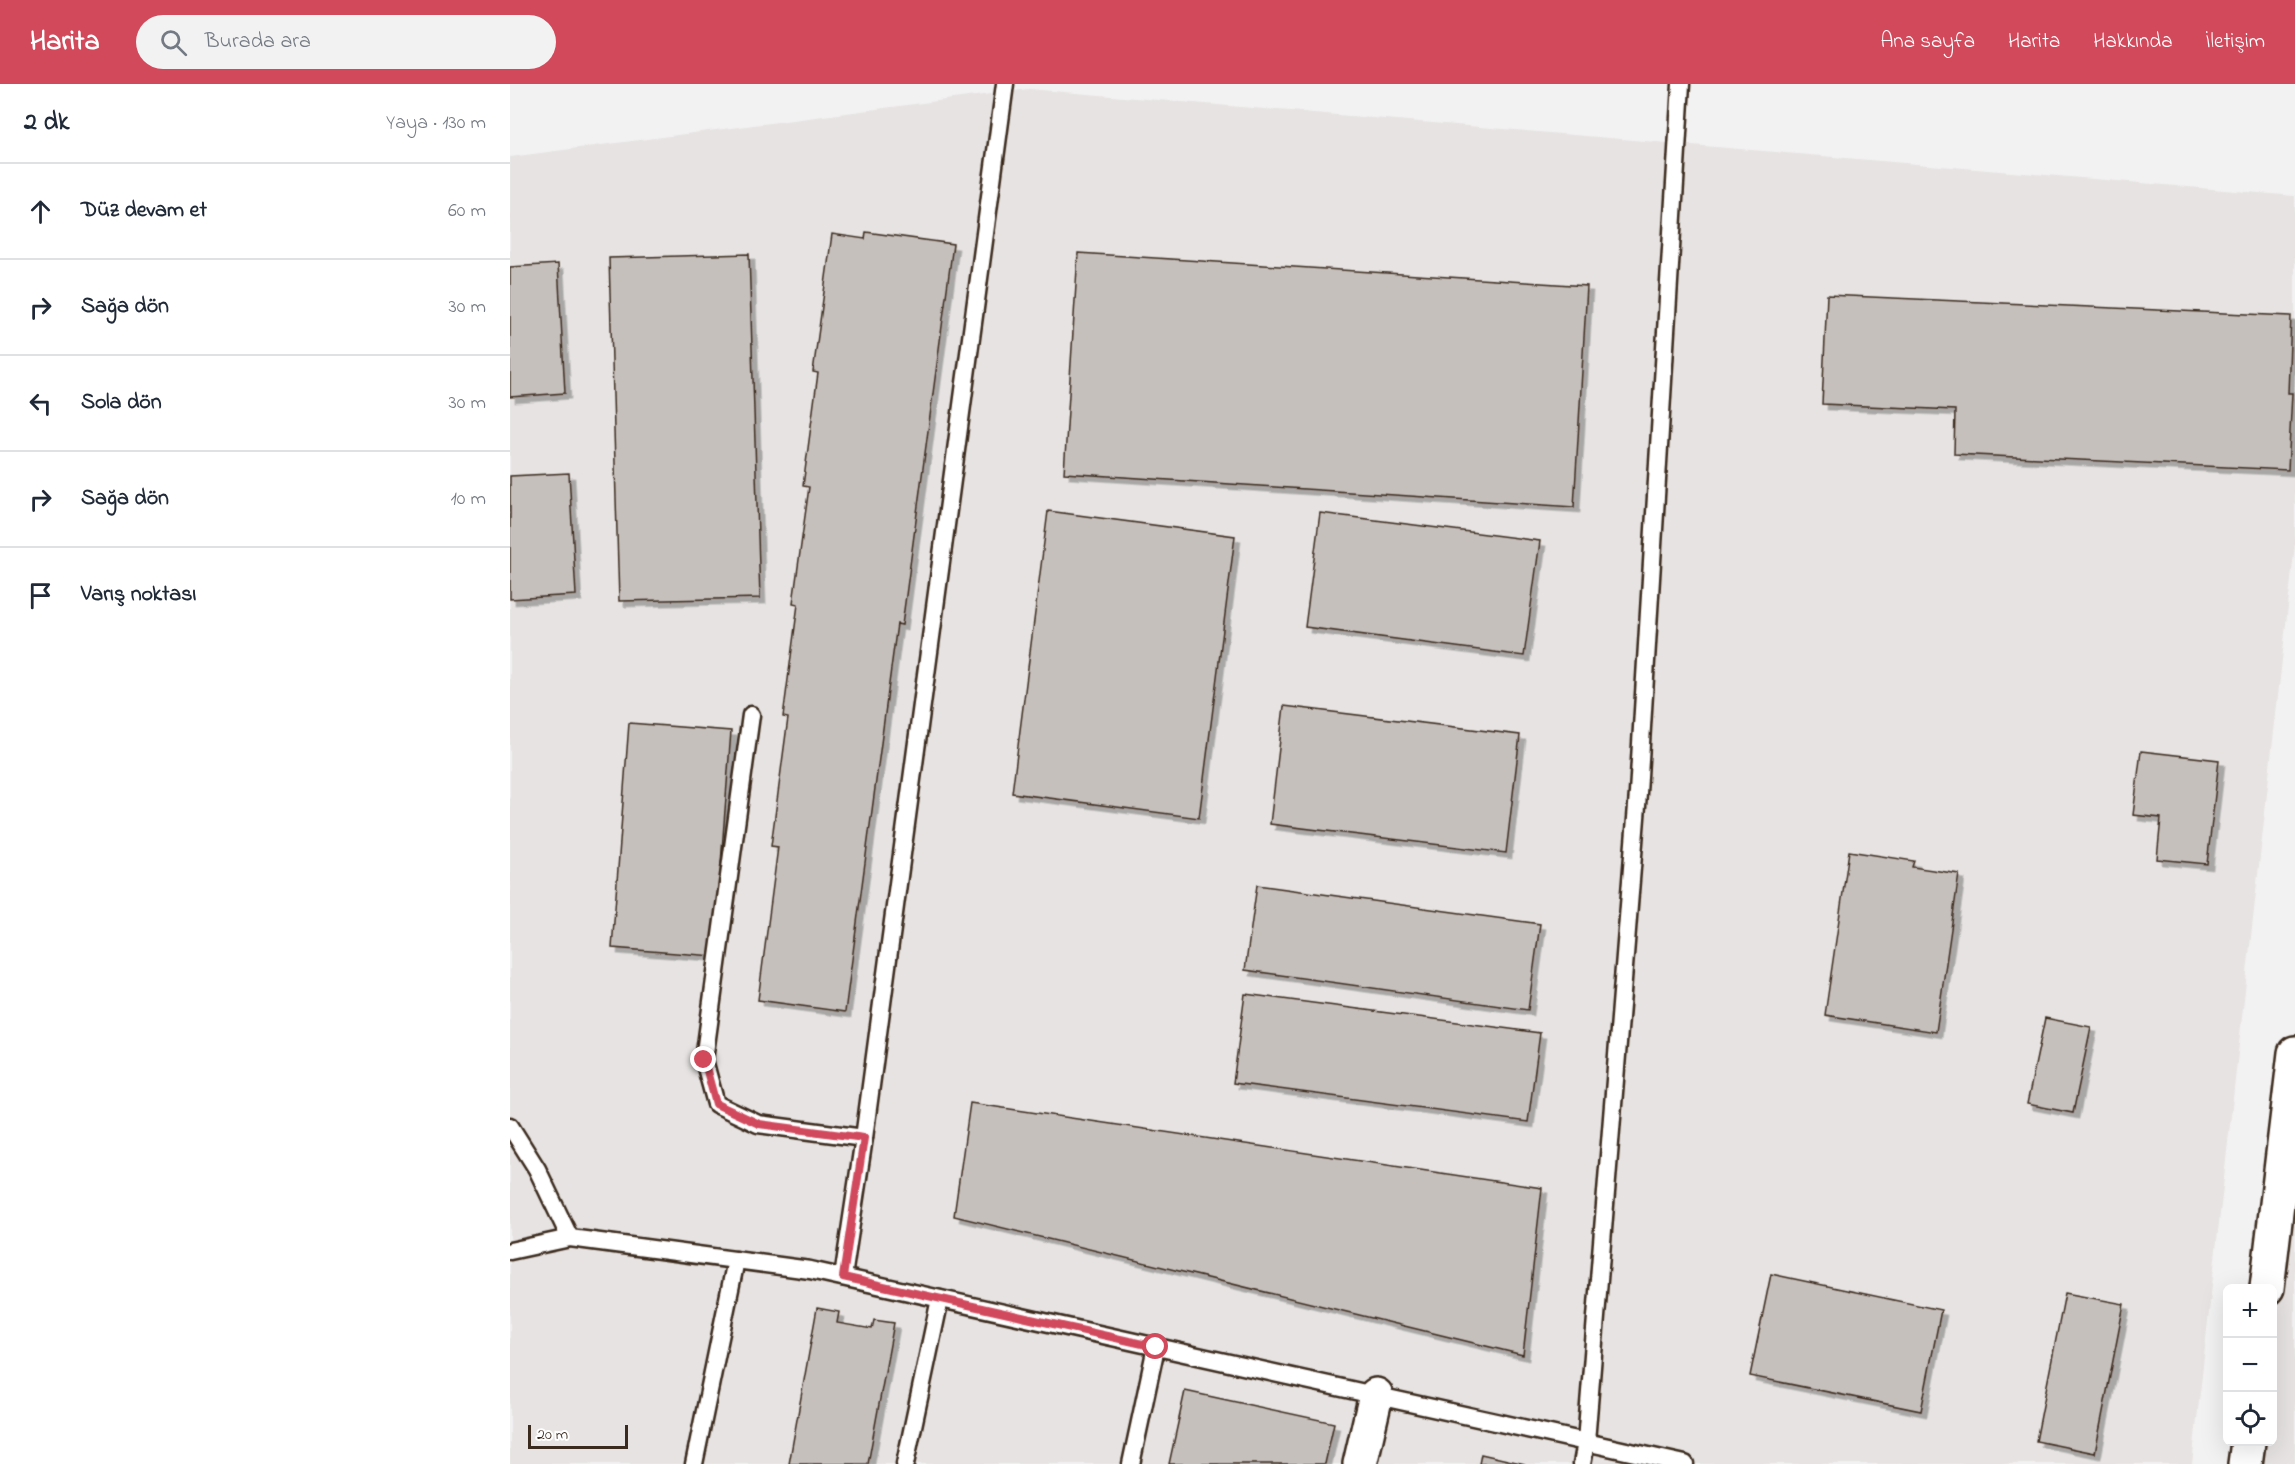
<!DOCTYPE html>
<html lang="tr">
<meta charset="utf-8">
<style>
body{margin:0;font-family:"Indie Flower",sans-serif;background:#f2f2f3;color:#1f2937}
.controls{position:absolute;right:18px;bottom:18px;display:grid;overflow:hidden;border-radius:9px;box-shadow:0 6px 24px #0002}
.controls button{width:54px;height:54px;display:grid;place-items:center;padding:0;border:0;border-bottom:2px solid #e0e1e3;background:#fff;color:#1f2937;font:30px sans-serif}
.scale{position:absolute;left:18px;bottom:15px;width:100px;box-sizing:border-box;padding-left:6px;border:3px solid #3b2a1e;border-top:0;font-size:16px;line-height:21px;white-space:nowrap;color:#3b2a1e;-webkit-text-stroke:4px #fff;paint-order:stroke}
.stop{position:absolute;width:18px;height:18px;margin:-14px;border:4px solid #d1495b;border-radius:50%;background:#fff}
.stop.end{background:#d1495b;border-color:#fff;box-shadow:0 2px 6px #0008}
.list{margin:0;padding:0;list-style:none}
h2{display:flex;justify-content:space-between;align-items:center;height:78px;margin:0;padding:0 24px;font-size:26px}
h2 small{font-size:20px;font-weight:400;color:#747a83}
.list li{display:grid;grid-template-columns:39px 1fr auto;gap:18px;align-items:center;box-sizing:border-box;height:96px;padding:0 24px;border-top:2px solid #e0e1e3}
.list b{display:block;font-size:22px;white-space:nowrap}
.list em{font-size:20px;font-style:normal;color:#747a83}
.icon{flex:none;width:33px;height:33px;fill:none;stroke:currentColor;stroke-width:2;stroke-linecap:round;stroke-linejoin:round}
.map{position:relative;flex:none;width:1785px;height:1380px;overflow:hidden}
header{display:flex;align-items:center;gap:36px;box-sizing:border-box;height:84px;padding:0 30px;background:#d1495b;color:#fff}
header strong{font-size:28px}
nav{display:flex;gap:33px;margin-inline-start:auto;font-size:21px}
.search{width:420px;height:54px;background:#f2f2f3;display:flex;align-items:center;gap:15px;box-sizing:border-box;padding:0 21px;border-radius:33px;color:#747a83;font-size:22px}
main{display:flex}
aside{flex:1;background:#fff}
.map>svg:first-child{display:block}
.built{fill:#e6e3e2}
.building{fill:#c6c0bd;stroke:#3b2a1e;stroke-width:1.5;filter:url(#shadow)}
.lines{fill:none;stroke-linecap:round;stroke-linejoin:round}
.service-casing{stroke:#3b2a1e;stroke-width:21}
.minor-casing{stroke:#3b2a1e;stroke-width:38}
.tertiary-casing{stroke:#3b2a1e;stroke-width:38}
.service{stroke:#fff;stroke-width:16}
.minor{stroke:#fff;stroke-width:33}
.tertiary{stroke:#fff;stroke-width:33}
.route{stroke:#d1495b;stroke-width:8}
</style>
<header>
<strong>Harita</strong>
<div class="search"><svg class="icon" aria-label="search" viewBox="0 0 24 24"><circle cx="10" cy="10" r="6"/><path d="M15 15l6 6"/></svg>Burada ara</div>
<nav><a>Ana sayfa</a><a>Harita</a><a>Hakkında</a><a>İletişim</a></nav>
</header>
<main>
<aside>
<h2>2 dk<small>Yaya · 130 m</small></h2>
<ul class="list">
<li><svg class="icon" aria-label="ahead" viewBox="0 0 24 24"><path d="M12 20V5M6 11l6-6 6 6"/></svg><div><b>Düz devam et</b></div><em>60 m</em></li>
<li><svg class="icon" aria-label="right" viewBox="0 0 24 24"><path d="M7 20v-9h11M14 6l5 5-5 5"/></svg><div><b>Sağa dön</b></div><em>30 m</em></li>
<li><svg class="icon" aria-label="left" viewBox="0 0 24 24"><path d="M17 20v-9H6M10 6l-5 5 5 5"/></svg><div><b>Sola dön</b></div><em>30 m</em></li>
<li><svg class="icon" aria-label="right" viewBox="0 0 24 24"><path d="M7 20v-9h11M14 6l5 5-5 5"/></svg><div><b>Sağa dön</b></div><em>10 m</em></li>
<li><svg class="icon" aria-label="arrive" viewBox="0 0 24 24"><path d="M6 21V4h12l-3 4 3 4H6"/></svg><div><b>Varış noktası</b></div></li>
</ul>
</aside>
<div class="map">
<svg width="1785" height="1380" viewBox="0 0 1785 1380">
<defs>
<filter id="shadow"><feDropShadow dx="5.5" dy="5.5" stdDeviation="0" flood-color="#0004"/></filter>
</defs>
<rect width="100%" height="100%" fill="#f3f2f2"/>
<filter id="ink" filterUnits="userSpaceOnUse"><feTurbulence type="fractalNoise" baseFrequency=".0167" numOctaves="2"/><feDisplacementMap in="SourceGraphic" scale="12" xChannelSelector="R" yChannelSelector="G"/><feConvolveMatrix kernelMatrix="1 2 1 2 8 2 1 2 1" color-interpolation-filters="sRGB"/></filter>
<g filter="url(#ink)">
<g class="built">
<polygon points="519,5 1785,112 1785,460 1682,1380 0,1380 0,73"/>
<polygon points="1785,1100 1785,1380 1746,1380 1750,1358 1762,1358 1763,1263"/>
</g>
<g class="building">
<polygon points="356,148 443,160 392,541 387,540 335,928 248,916 268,763 261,762 278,634 273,633 288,520 283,519 299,403 293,402 308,289 303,288 322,150 355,155"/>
<polygon points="568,169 1077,202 1064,423 554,389"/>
<polygon points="239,170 250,514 109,517 99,174"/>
<polygon points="48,180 55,309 0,313 0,183"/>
<polygon points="1317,211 1781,232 1778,309 1782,309 1778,386 1444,370 1445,326 1312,320"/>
<polygon points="59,389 66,511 0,515 0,392"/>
<polygon points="538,427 725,452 689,734 502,709"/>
<polygon points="810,429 1030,457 1014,572 795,543"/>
<polygon points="774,622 1010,651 996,769 760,740"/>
<polygon points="119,639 221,647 204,872 102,864"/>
<polygon points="1631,667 1709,676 1697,780 1647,775 1651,734 1623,731"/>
<polygon points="1339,767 1404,777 1402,783 1449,790 1426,948 1315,931"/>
<polygon points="747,801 1030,840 1018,926 735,886"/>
<polygon points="735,910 1030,949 1018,1038 723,999"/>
<polygon points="1535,934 1581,943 1563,1029 1517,1020"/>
<polygon points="460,1019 1032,1104 1013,1271 444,1132"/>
<polygon points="1261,1190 1431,1226 1411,1327 1240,1292"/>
<polygon points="1555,1209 1614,1220 1585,1369 1526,1357"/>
<polygon points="307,1224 329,1228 327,1239 362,1245 364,1236 384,1239 358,1380 279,1380"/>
<polygon points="675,1307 824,1339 815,1380 659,1380"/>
<polygon points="971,1370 1015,1380 969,1380"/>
</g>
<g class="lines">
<defs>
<g id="service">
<polyline points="241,631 194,976 206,1020 248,1040 354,1054"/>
<polyline points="0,1042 27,1085 60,1154"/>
<polyline points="0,1167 60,1154 300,1186 1175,1380"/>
<polyline points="333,1193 354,1054 495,0"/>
<polyline points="184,1380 226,1176"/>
<polyline points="395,1380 430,1215"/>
<polyline points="621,1380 646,1263"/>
<polyline points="1072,1380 1076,1358 1128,709 1171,0"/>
</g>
<polyline id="minor" points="850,1380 866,1311"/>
<g id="tertiary">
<polyline points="1757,1204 1785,969"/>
<polyline points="1735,1380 1738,1358"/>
</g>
</defs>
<use href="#service" class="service-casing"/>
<use href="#minor" class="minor-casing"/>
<use href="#tertiary" class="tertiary-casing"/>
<use href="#service" class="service"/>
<use href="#minor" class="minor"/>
<use href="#tertiary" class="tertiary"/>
</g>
</g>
<g class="lines" filter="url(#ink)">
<polyline class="route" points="194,976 206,1020 249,1040 354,1054 333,1193 646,1263"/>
</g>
</svg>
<div class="controls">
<button>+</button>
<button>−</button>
<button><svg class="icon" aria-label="locate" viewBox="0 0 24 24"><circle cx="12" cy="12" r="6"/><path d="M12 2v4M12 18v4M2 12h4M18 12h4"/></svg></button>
</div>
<div class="scale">20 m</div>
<div class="stop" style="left:646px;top:1263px"></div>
<div class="stop end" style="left:194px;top:976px"></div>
</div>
</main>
